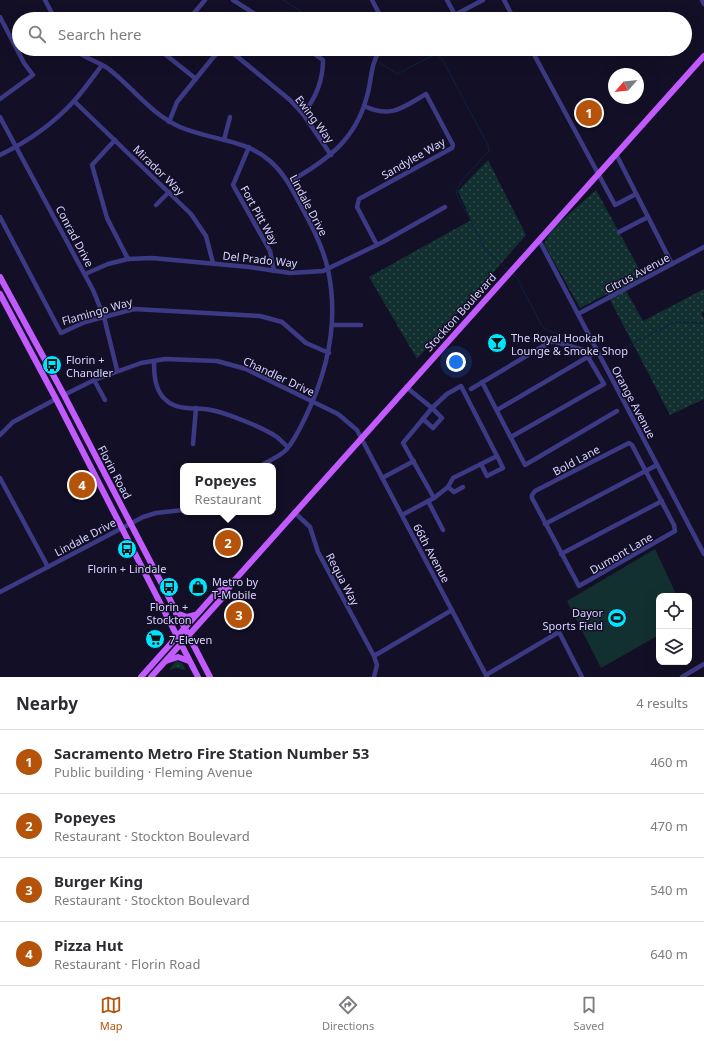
<!DOCTYPE html>
<meta charset="utf-8">
<style>
body{margin:0;font-family:"Noto Sans",sans-serif;background:#f2f2f3;color:#2b2b33}
.controls{position:absolute;right:12px;bottom:12px;display:grid;overflow:hidden;border-radius:8px;box-shadow:0 4px 16px #0002}
.controls button{width:36px;height:36px;display:grid;place-items:center;padding:0;border:0;border-bottom:1px solid #e1e1e2;background:#fff;color:#2b2b33;font:20px sans-serif}
.compass{position:absolute;left:608px;top:68px;width:36px;height:36px;border-radius:50%;background:#fff;box-shadow:0 4px 16px #0002;rotate:242deg}
.you{position:absolute;left:456px;top:362px;width:14px;height:14px;margin:-10px;border:3px solid #fff;border-radius:50%;background:#1a73e8;box-shadow:0 0 0 6px #1a73e833}
.badge{display:grid;place-items:center;width:26px;height:26px;border-radius:50%;background:#b45309;color:#fff;font-size:13px;font-weight:700}
.pin{position:absolute;translate:-50% -50%;border:2px solid #fff;box-shadow:0 1px 4px #0006}
.popup{position:absolute;left:180px;top:463px;width:96px;height:52px;box-sizing:border-box;display:grid;place-content:center;border-radius:8px;background:#fff;filter:drop-shadow(0 1px 3px #0005);font-size:13px;white-space:nowrap;color:#7c7c81}
.popup b{font-size:15px;color:#2b2b33}
.popup::after{content:'';position:absolute;left:50%;top:100%;margin-left:-8px;border:8px solid transparent;border-top-color:#fff}
.list{margin:0;padding:0;list-style:none}
h2{display:flex;justify-content:space-between;align-items:center;height:52px;margin:0;padding:0 16px;font-size:17px}
h2 small{font-size:13px;font-weight:400;color:#7c7c81}
.list li{display:grid;grid-template-columns:26px 1fr auto;gap:12px;align-items:center;box-sizing:border-box;height:64px;padding:0 16px;border-top:1px solid #e1e1e2}
.list b{display:block;font-size:15px;white-space:nowrap}
.list p{margin:0;font-size:13px;white-space:nowrap;color:#7c7c81}
.list em{font-size:13px;font-style:normal;color:#7c7c81}
.icon{flex:none;width:22px;height:22px;fill:none;stroke:currentColor;stroke-width:2;stroke-linecap:round;stroke-linejoin:round}
.map{position:relative;flex:none;width:704px;height:677px;overflow:hidden}
.search{position:absolute;background:#fff;box-shadow:0 4px 16px #0002;left:12px;right:12px;top:12px;height:44px;display:flex;align-items:center;gap:10px;box-sizing:border-box;padding:0 14px;border-radius:22px;color:#7c7c81;font-size:15px}
.sheet{height:308px;background:#fff}
nav{display:flex;justify-content:space-around;align-items:center;box-sizing:border-box;height:56px;border-top:1px solid #e1e1e2;background:#fff;font-size:11px;color:#7c7c81}
nav a{display:grid;justify-items:center;gap:2px}
nav .on{color:#b45309}
.map>svg:first-child{display:block}
.grass{fill:url(#grass-dots)}
.garden{fill:#12302f}
.lines{fill:none;stroke-linecap:round;stroke-linejoin:round}
.stream{stroke:#0c2248;stroke-width:1}
.minor{stroke:#3d3a85;stroke-width:4.5}
.major{stroke:#c25bff;stroke-width:6}
.labels{text-anchor:middle;dominant-baseline:central;stroke-width:3;stroke-linejoin:round;paint-order:stroke}
.street-label{font-size:11px;fill:#d9d4ff;stroke:#130f26}
.poi-label{font-size:11px;fill:#d9d4ff;stroke:#130f26;text-anchor:start}
</style>
<div class="map">
<svg width="704" height="677" viewBox="0 0 704 677">
<defs>
<pattern id="grass-dots" width="8" height="8" patternUnits="userSpaceOnUse"><rect width="8" height="8" fill="#12302f"/><path d="M2 2h.1M6 6h.1" fill="none" stroke="#344d4e" stroke-width="1.8" stroke-linecap="round"/></pattern>
</defs>
<rect width="100%" height="100%" fill="#130f26"/>
<g class="grass">
<polygon points="488,160 526,235 417,359 369,277 471,220 458,191"/>
<polygon points="596,190 644,278 625,289 643,321 704,289 704,312 701,313 704,319 704,399 670,415 607,294 580,308 544,244 551,230"/>
<polygon points="176,661 182,663 186,670 176,668 169,670"/>
</g>
<polygon class="garden" points="655,549 677,596 659,596 659,635 601,668 567,601"/>
<g class="lines">
<g class="stream">
<polyline points="283,0 313,19"/>
<polyline points="359,49 374,59"/>
<polyline points="377,61 397,74 432,56 436,55 442,59 488,145 489,151 462,180 456,191 458,197 486,250 509,271"/>
<polyline points="513,274 517,278 542,326 549,331 592,344"/>
<polyline points="597,346 618,351 675,322 704,323"/>
</g>
<g class="minor">
<polyline points="45,0 55,19"/>
<polyline points="233,0 263,19"/>
<polyline points="372,0 382,19"/>
<polyline points="447,0 455,15"/>
<polyline points="504,0 514,19"/>
<polyline points="702,0 704,4"/>
<polyline points="0,17 24,63 33,75 0,99"/>
<polyline points="189,19 205,0"/>
<polyline points="447,19 483,0"/>
<path d="M74 49C84 59 99 61 110 70 134 89 152 115 180 127 210 140 245 139 270 161 284 173 292 189 301 206 312 226 323 247 328 270 339 321 328 370 306 416 300 428 295 440 286 450 279 457 268 461 260 466"/>
<polyline points="163,49 161,51 196,79"/>
<polyline points="228,49 290,100 303,114 331,155"/>
<polyline points="531,49 615,205 636,194"/>
<polyline points="74,101 191,214 206,236 213,263"/>
<path d="M364 106C392 119 403 107 426 94L453 145 452 148 359 199 357 207 377 245"/>
<path d="M303 114C316 98 323 81 323 60L307 49"/>
<polyline points="0,117 93,290 104,317 117,370"/>
<polyline points="169,122 177,102 220,49"/>
<polyline points="115,140 92,165 107,218 128,259"/>
<polyline points="224,140 230,117"/>
<polyline points="249,147 233,185 270,251 274,271"/>
<polyline points="616,154 672,264"/>
<path d="M0 155C27 142 53 124 74 101 84 90 93 77 102 65"/>
<path d="M289 182C326 161 356 140 367 96 372 80 370 63 381 49"/>
<polyline points="156,205 169,192"/>
<polyline points="0,217 61,333 85,322 134,309 260,316 282,322 306,343 329,353"/>
<polyline points="619,232 648,217"/>
<polyline points="539,240 704,554"/>
<polyline points="85,274 108,264 128,259 152,258 249,267 290,273 323,271 383,242 445,207"/>
<polyline points="578,314 704,247"/>
<polyline points="333,325 361,325"/>
<path d="M154 362C154 375 155 392 167 401 179 411 197 407 211 410 227 413 264 428 277 437 281 440 284 444 288 447"/>
<polyline points="94,380 105,400"/>
<polyline points="482,382 525,465 617,411"/>
<polyline points="406,387 432,408 447,394 461,386 497,456 453,478 448,487 454,492 463,487"/>
<polyline points="471,389 550,342 556,342 593,353"/>
<polyline points="64,395 94,380 141,363 165,359 217,361 246,369 338,414 357,430 487,677"/>
<polygon points="432,408 442,418 433,428 423,419"/>
<polyline points="497,410 591,355"/>
<polyline points="0,435 13,422 56,399"/>
<polyline points="511,437 604,384 588,357"/>
<polygon points="629,443 632,445 674,525 675,531 579,586 532,498 532,495 535,491"/>
<polyline points="193,444 196,408"/>
<polyline points="481,464 487,476 503,468 497,456"/>
<polyline points="0,478 48,567"/>
<polyline points="382,478 414,461"/>
<polyline points="434,498 448,487"/>
<polyline points="428,501 443,530"/>
<polyline points="294,512 310,527 318,552 374,656 377,665 374,677"/>
<polyline points="402,515 434,498 403,443 423,419"/>
<polyline points="545,524 657,465"/>
<polyline points="561,554 662,501"/>
<polyline points="0,592 143,517 156,513 183,510"/>
<polyline points="374,656 452,610"/>
<polyline points="486,675 559,632 582,677"/>
<polyline points="682,677 704,664"/>
</g>
<g class="major">
<polyline points="0,277 64,395 210,677"/>
<polyline points="0,294 56,399 198,677"/>
<polyline points="176,613 187,617 195,615"/>
<polyline points="166,661 178,657 189,661"/>
<polyline points="141,677 215,594 231,583"/>
<polyline points="151,677 224,596 232,583 704,56"/>
</g>
</g>
<defs>
<symbol id="bar-disc" viewBox="-11 -11 22 22"><circle r="9.5" fill="#00e5ff" stroke="#130f26"/><path d="M-6-5H6L.8 .8V4.5H3.5V6h-7V4.5H-.8V.8Z" fill="#111"/></symbol>
<symbol id="bus-disc" viewBox="-11 -11 22 22"><circle r="9.5" fill="#00e5ff" stroke="#130f26"/><path d="M-5-6H5V4H4V6H2V4H-2V6H-4V4H-5ZM-3.5-4V0h7V-4ZM-3.5 1.2v1.5H-2V1.2ZM2 1.2v1.5H3.5V1.2Z" fill="#111"/></symbol>
<symbol id="shop-disc" viewBox="-11 -11 22 22"><circle r="9.5" fill="#00e5ff" stroke="#130f26"/><path d="M-5-2.5h2.3a2.7 3.5 0 0 1 5.4 0H5L5.5 6h-11ZM-1.5-2.5h3a1.5 2.3 0 0 0-3 0Z" fill="#111"/></symbol>
<symbol id="stadium-disc" viewBox="-11 -11 22 22"><circle r="9.5" fill="#00e5ff" stroke="#130f26"/><path d="M0-5a6.5 5 0 1 0 0 10a6.5 5 0 1 0 0-10ZM-3.5-1.8h7v3.6h-7Z" fill="#111"/></symbol>
<symbol id="supermarket-disc" viewBox="-11 -11 22 22"><circle r="9.5" fill="#00e5ff" stroke="#130f26"/><path d="M-6-5.5h2.5l.6 2H6L4.5 2H-2.5L-4.4-4H-6ZM-1.5 3.2a1.3 1.3 0 1 0 .1 0ZM3 3.2a1.3 1.3 0 1 0 .1 0Z" fill="#111"/></symbol>
</defs>
<g fill-rule="evenodd">
<use href="#bar-disc" x="486" y="332" width="22" height="22"/>
<use href="#bus-disc" x="41" y="354" width="22" height="22"/>
<use href="#bus-disc" x="116" y="538" width="22" height="22"/>
<use href="#bus-disc" x="158" y="576" width="22" height="22"/>
<use href="#shop-disc" x="187" y="576" width="22" height="22"/>
<use href="#stadium-disc" x="606" y="607" width="22" height="22"/>
<use href="#supermarket-disc" x="144" y="628" width="22" height="22"/>
</g>
<g class="labels">
<g class="street-label">
<text transform="translate(315 119) rotate(53)">Ewing Way</text>
<text transform="translate(413 158) rotate(-30)">Sandylee Way</text>
<text transform="translate(159 170) rotate(44)">Mirador Way</text>
<text transform="translate(309 205) rotate(62)">Lindale Drive</text>
<text transform="translate(260 215) rotate(61)">Fort Pitt Way</text>
<text transform="translate(75 236) rotate(62)">Conrad Drive</text>
<text transform="translate(260 259) rotate(6)">Del Prado Way</text>
<text transform="translate(637 273) rotate(-28)">Citrus Avenue</text>
<text transform="translate(97 311) rotate(-16)">Flamingo Way</text>
<text transform="translate(460 312) rotate(-48)">Stockton Boulevard</text>
<text transform="translate(279 376) rotate(25)">Chandler Drive</text>
<text transform="translate(634 402) rotate(62)">Orange Avenue</text>
<text transform="translate(576 460) rotate(-28)">Bold Lane</text>
<text transform="translate(115 472) rotate(62)">Florin Road</text>
<text transform="translate(85 537) rotate(-28)">Lindale Drive</text>
<text transform="translate(432 553) rotate(62)">66th Avenue</text>
<text transform="translate(621 553) rotate(-30)">Dumont Lane</text>
<text transform="translate(343 579) rotate(62)">Requa Way</text>
</g>
<g class="poi-label">
<text x="511" y="337">The Royal Hookah<tspan x="511" dy="13">Lounge &amp; Smoke Shop</tspan></text>
<text x="66" y="359">Florin +<tspan x="66" dy="13">Chandler</tspan></text>
<text x="127" y="568" text-anchor="middle">Florin + Lindale</text>
<text x="212" y="581">Metro by<tspan x="212" dy="13">T-Mobile</tspan></text>
<text x="169" y="606" text-anchor="middle">Florin +<tspan x="169" dy="13">Stockton</tspan></text>
<text x="603" y="612" text-anchor="end">Dayor<tspan x="603" dy="13">Sports Field</tspan></text>
<text x="169" y="639">7-Eleven</text>
</g>
</g>
</svg>
<div class="controls">
<button><svg class="icon" aria-label="locate" viewBox="0 0 24 24"><circle cx="12" cy="12" r="6"/><path d="M12 2v4M12 18v4M2 12h4M18 12h4"/></svg></button>
<button><svg class="icon" aria-label="layers" viewBox="0 0 24 24"><path d="M12 4l9 5-9 5-9-5zM3 14l9 5 9-5"/></svg></button>
</div>
<svg class="compass" viewBox="-18 -18 36 36"><path d="M0-13l5 13h-10z" fill="#e53935"/><path d="M0 13l5-13h-10z" fill="#7c7c81"/></svg>
<div class="you"></div>
<div class="pin badge" style="left:589px;top:113px">1</div>
<div class="pin badge" style="left:228px;top:543px">2</div>
<div class="popup"><b>Popeyes</b>Restaurant</div>
<div class="pin badge" style="left:239px;top:615px">3</div>
<div class="pin badge" style="left:82px;top:485px">4</div>
<div class="search"><svg class="icon" aria-label="search" viewBox="0 0 24 24"><circle cx="10" cy="10" r="6"/><path d="M15 15l6 6"/></svg>Search here</div>
</div>
<section class="sheet">
<h2>Nearby<small>4 results</small></h2>
<ul class="list">
<li><span class="badge">1</span><div><b>Sacramento Metro Fire Station Number 53</b><p>Public building · Fleming Avenue</p></div><em>460 m</em></li>
<li><span class="badge">2</span><div><b>Popeyes</b><p>Restaurant · Stockton Boulevard</p></div><em>470 m</em></li>
<li><span class="badge">3</span><div><b>Burger King</b><p>Restaurant · Stockton Boulevard</p></div><em>540 m</em></li>
<li><span class="badge">4</span><div><b>Pizza Hut</b><p>Restaurant · Florin Road</p></div><em>640 m</em></li>
</ul>
</section>
<nav>
<a class="on"><svg class="icon" aria-label="map" viewBox="0 0 24 24"><path d="M3 6l6-2 6 2 6-2v14l-6 2-6-2-6 2zM9 4v14M15 6v14"/></svg>Map</a>
<a><svg class="icon" aria-label="directions" viewBox="0 0 24 24"><path d="M12 3l9 9-9 9-9-9zM9 14v-3h6M13 9l2 2-2 2"/></svg>Directions</a>
<a><svg class="icon" aria-label="saved" viewBox="0 0 24 24"><path d="M7 4h10v16l-5-4-5 4z"/></svg>Saved</a>
</nav>
